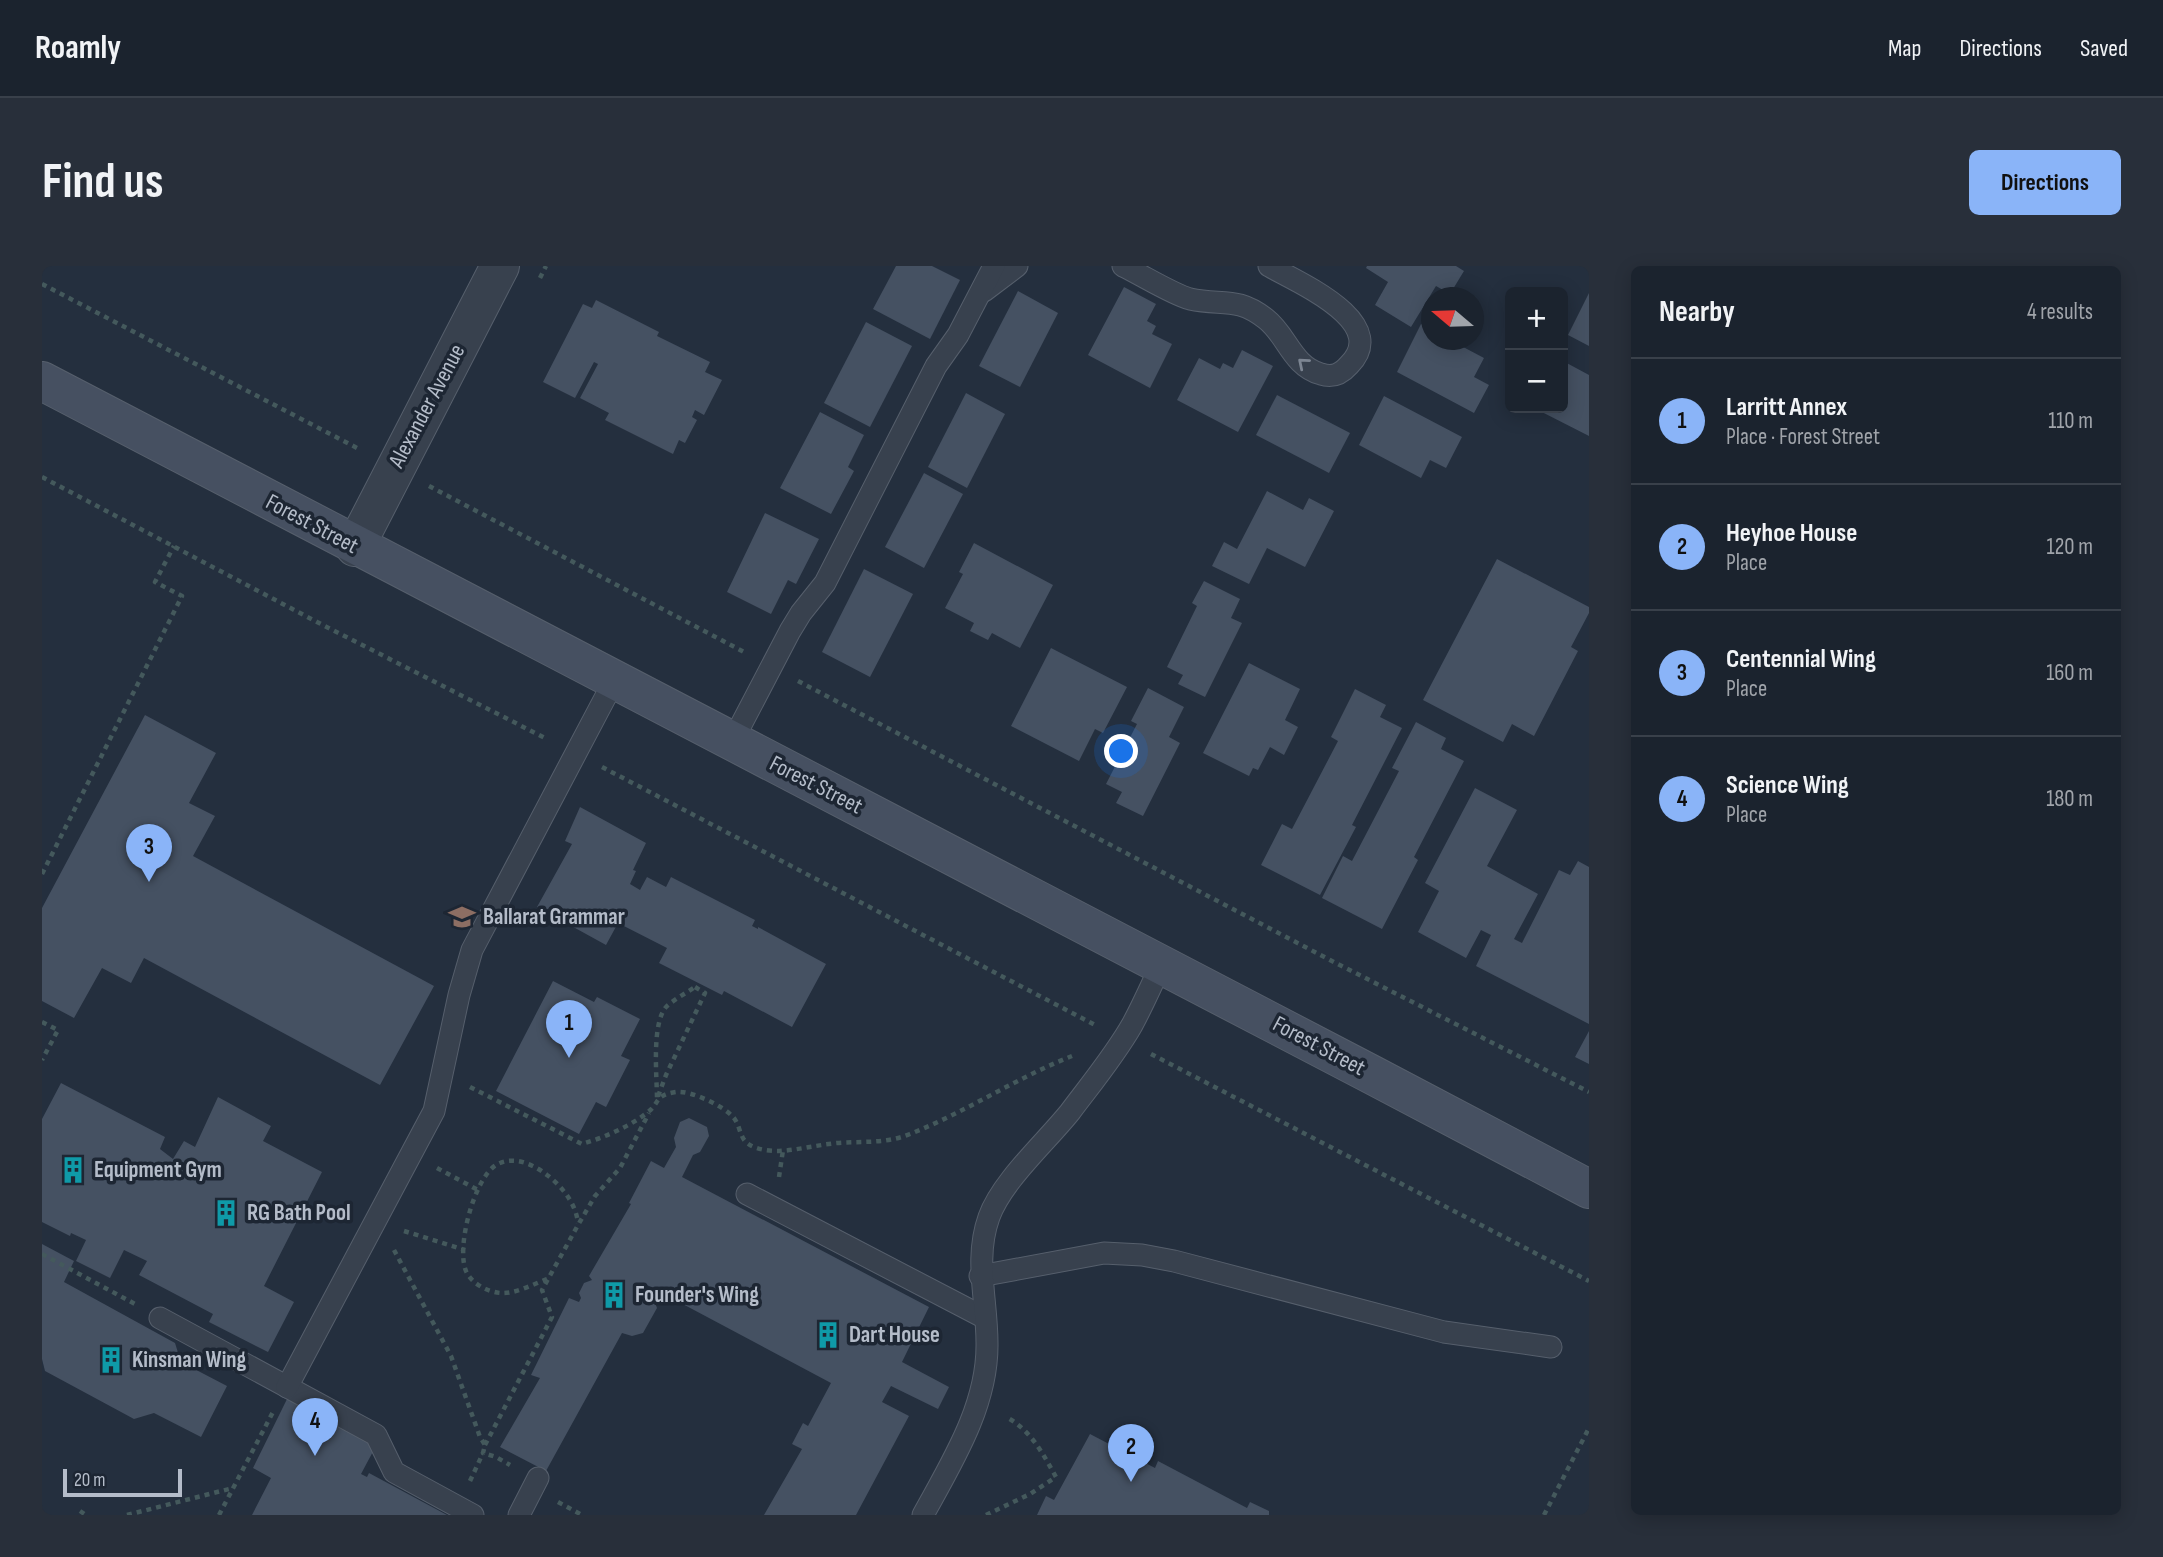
<!DOCTYPE html>
<meta charset="utf-8">
<style>
body{margin:0;font-family:"Sofia Sans Condensed",sans-serif;background:#282f3a;color:#f1f3f6}
.controls{position:absolute;right:21px;top:21px;display:grid;overflow:hidden;border-radius:10px;box-shadow:0 4px 18px #0003}
.controls button{width:63px;height:63px;display:grid;place-items:center;padding:0;border:0;border-bottom:2px solid #39404a;background:#1b232e;color:#f1f3f6;font:35px sans-serif}
.compass{position:absolute;left:1379px;top:21px;width:63px;height:63px;border-radius:50%;background:#1b232e;box-shadow:0 4px 18px #0003;rotate:289deg}
.scale{position:absolute;left:21px;bottom:18px;width:119px;box-sizing:border-box;padding-left:7px;border:4px solid #b4bcc9;border-top:0;font-size:19px;line-height:24px;white-space:nowrap;color:#b4bcc9;-webkit-text-stroke:5px #1d2633;paint-order:stroke}
.you{position:absolute;left:1080px;top:486px;width:24px;height:24px;margin:-18px;border:5px solid #fff;border-radius:50%;background:#1a73e8;box-shadow:0 0 0 10px #1a73e833}
.badge{display:grid;place-items:center;width:46px;height:46px;border-radius:50%;background:#8ab4f8;color:#111;font-size:23px;font-weight:700}
.pin{position:absolute;translate:-50% -58px;filter:drop-shadow(0 2px 4px #0008)}
.pin::after{content:'';position:absolute;top:37px;width:24px;height:21px;background:inherit;clip-path:polygon(0 0,100% 0,50% 100%)}
.list{margin:0;padding:0;list-style:none}
h2{display:flex;justify-content:space-between;align-items:center;height:91px;margin:0;padding:0 28px;font-size:30px}
h2 small{font-size:23px;font-weight:400;color:#a0a4aa}
.list li{display:grid;grid-template-columns:46px 1fr auto;gap:21px;align-items:center;box-sizing:border-box;height:126px;padding:0 28px;border-top:2px solid #39404a}
.list b{display:block;font-size:26px;white-space:nowrap}
.list p{margin:0;font-size:23px;white-space:nowrap;color:#a0a4aa}
.list em{font-size:23px;font-style:normal;color:#a0a4aa}
.map{position:relative;flex:none;width:1547px;height:1249px;overflow:hidden;border-radius:10px}
header{display:flex;align-items:center;gap:42px;box-sizing:border-box;height:98px;padding:0 35px;background:#1b232e;border-bottom:2px solid #39404a}
header strong{font-size:33px}
nav{display:flex;gap:38px;margin-inline-start:auto;font-size:24px}
.intro{display:flex;align-items:center;justify-content:space-between;box-sizing:border-box;height:168px;padding:0 42px}
h1{margin:0;font-size:49px}
.button{padding:18px 32px;border-radius:10px;background:#8ab4f8;color:#111;font-size:24px;font-weight:700}
main{display:flex;gap:42px;padding:0 42px}
aside{flex:1;background:#1b232e;border-radius:10px;box-shadow:0 4px 18px #0003}
.map>svg:first-child{display:block}
.building{fill:#455162}
.lines{fill:none;stroke-linecap:round;stroke-linejoin:round}
.lane-casing{stroke:#565f6c;stroke-width:23}
.street-casing{stroke:#565f6c;stroke-width:40}
.secondary-casing{stroke:#565f6c;stroke-width:40}
.path{stroke:#44595c;stroke-width:4.5;stroke-dasharray:5 5;stroke-linecap:butt}
.lane{stroke:#38414e;stroke-width:21}
.street{stroke:#38414e;stroke-width:38}
.secondary{stroke:#465061;stroke-width:38}
.oneway{stroke:#7c8592}
.labels{text-anchor:middle;dominant-baseline:central;stroke-width:7;stroke-linejoin:round;paint-order:stroke}
.street-label{font-size:23px;fill:#b4bcc9;stroke:#1d2633}
.poi-label{font-size:23px;font-weight:bold;fill:#b4bcc9;stroke:#1d2633;text-anchor:start}
</style>
<header>
<strong>Roamly</strong>
<nav><a>Map</a><a>Directions</a><a>Saved</a></nav>
</header>
<div class="intro"><h1>Find us</h1><a class="button">Directions</a></div>
<main>
<div class="map">
<svg width="1547" height="1249" viewBox="0 0 1547 1249">
<rect width="100%" height="100%" fill="#242f3e"/>
<g class="building">
<polygon points="854,0 890,0 918,14 888,73 831,43"/>
<polygon points="1325,0 1414,0 1422,5 1408,28 1394,20 1369,61 1333,39 1346,16 1324,2"/>
<polygon points="1082,21 1114,38 1105,55 1114,60 1110,68 1130,78 1108,122 1046,89"/>
<polygon points="976,25 1016,47 978,121 937,100"/>
<polygon points="1547,27 1547,80 1526,69"/>
<polygon points="554,34 617,66 615,70 668,96 663,106 680,114 662,149 653,144 650,151 655,154 643,177 637,174 631,188 563,154 567,147 538,132 556,98 552,96 533,132 501,116 541,38 550,42"/>
<polygon points="824,56 870,80 828,161 782,137"/>
<polygon points="1379,58 1390,64 1390,74 1408,74 1442,92 1432,111 1447,119 1432,147 1355,106"/>
<polygon points="1200,84 1231,100 1196,166 1135,134 1157,92 1178,103 1181,97 1191,102"/>
<polygon points="1521,95 1547,109 1547,170 1492,142 1521,142"/>
<polygon points="924,127 963,148 925,222 886,201"/>
<polygon points="1235,129 1308,167 1287,207 1214,169"/>
<polygon points="1342,130 1420,171 1404,202 1388,194 1379,212 1317,179"/>
<polygon points="778,146 822,169 806,201 812,205 789,248 738,222"/>
<polygon points="882,207 921,228 882,302 843,281"/>
<polygon points="1225,225 1261,244 1267,232 1292,245 1263,301 1225,282 1207,318 1170,300 1182,276 1195,283"/>
<polygon points="723,247 777,273 754,318 746,314 729,348 685,326"/>
<polygon points="932,277 1011,319 978,382 950,367 946,374 928,365 932,357 903,342 921,308 917,306"/>
<polygon points="1455,293 1547,341 1547,347 1529,381 1536,385 1492,470 1470,458 1461,476 1381,434"/>
<polygon points="822,303 871,328 828,411 780,386"/>
<polygon points="1162,315 1198,333 1189,352 1200,357 1163,431 1136,418 1141,409 1125,401 1155,340 1150,337"/>
<polygon points="1009,382 1085,421 1061,467 1053,463 1037,495 969,460"/>
<polygon points="1207,397 1258,423 1243,454 1256,461 1242,489 1228,481 1216,504 1211,502 1207,510 1161,487"/>
<polygon points="1106,422 1142,441 1127,471 1138,477 1101,550 1074,537 1080,526 1064,518 1095,458 1089,455"/>
<polygon points="1313,423 1344,439 1338,451 1360,462 1310,559 1314,561 1278,629 1219,599 1240,558 1250,563 1296,475 1289,471"/>
<polygon points="103,449 174,487 147,537 173,550 151,590 392,720 338,819 102,692 89,717 60,702 32,752 0,735 0,642"/>
<polygon points="1374,456 1404,472 1399,483 1422,495 1372,591 1376,594 1340,663 1280,632 1301,590 1310,595 1357,505 1350,502"/>
<polygon points="1433,522 1475,544 1445,600 1496,628 1472,673 1480,677 1517,604 1528,609 1536,595 1547,601 1547,758 1434,700 1449,669 1439,664 1424,692 1376,666 1397,625 1383,617"/>
<polygon points="538,541 604,577 591,604 594,605 588,618 598,624 605,611 624,621 629,611 713,654 710,660 716,663 716,661 784,698 750,761 682,725 680,729 617,697 625,682 576,657 564,679 495,641 530,578 523,575"/>
<polygon points="511,715 552,736 555,731 598,753 579,790 588,794 564,841 554,836 537,868 454,825"/>
<polygon points="1547,765 1547,798 1533,791"/>
<polygon points="19,817 123,871 118,883 131,893 142,875 153,881 176,831 229,860 221,875 280,906 222,1020 252,1036 226,1086 167,1056 171,1048 97,1009 105,995 82,984 68,1012 34,995 44,974 29,967 28,970 0,956 0,853"/>
<polygon points="647,852 665,861 667,870 658,886 651,889 640,911 887,1041 860,1096 907,1121 896,1143 849,1120 840,1136 867,1150 814,1249 722,1249 760,1183 750,1178 761,1157 766,1160 789,1117 605,1019 601,1026 611,1031 615,1042 601,1067 590,1070 580,1067 504,1205 458,1181 498,1112 489,1109 527,1032 537,1036 539,1032 537,1027 542,1017 550,1014 547,1010 589,938 587,937 609,895 622,902 634,881 632,872 638,856"/>
<polygon points="0,978 32,995 22,1016 133,1077 139,1096 185,1120 159,1171 112,1147 92,1153 3,1105 0,1093"/>
<polygon points="246,1131 335,1178 319,1208 325,1211 327,1207 405,1249 210,1249 229,1212 211,1202"/>
<polygon points="1048,1168 1113,1202 1116,1195 1205,1242 1208,1236 1227,1245 1227,1249 995,1249 1004,1230 1012,1234"/>
</g>
<g class="lines">
<defs>
<g id="lane">
<path d="M1081 0C1100 9 1130 28 1148 33 1180 40 1195 30 1224 53 1245 69 1250 100 1279 108 1291 112 1299 108 1307 99 1350 56 1255 16 1227 0"/>
<polyline points="942,25 975,0"/>
<polyline points="690,476 748,365 759,347 783,317 894,100 916,69 952,0"/>
<polyline points="705,928 943,1052"/>
<polyline points="938,1010 1062,987 1100,989 1132,995 1402,1066 1509,1081"/>
<polyline points="118,1052 334,1169 352,1206 431,1249"/>
<polyline points="245,1121 392,845 417,729 430,684 573,413"/>
<polyline points="477,1249 496,1212"/>
<path d="M881 1249C910 1196 946 1139 945 1077 945 1033 932 993 947 951 960 915 1004 876 1028 846 1049 818 1073 789 1090 759 1101 739 1110 718 1120 697"/>
</g>
<polyline id="street" points="313,281 458,0"/>
<path id="secondary" d="M0 115C515 387 1033 651 1547 923"/>
</defs>
<use href="#lane" class="lane-casing"/>
<use href="#street" class="street-casing"/>
<use href="#secondary" class="secondary-casing"/>
<g class="path">
<polyline points="498,12 504,0"/>
<polyline points="0,18 317,183 318,181"/>
<polyline points="0,211 275,356 505,473"/>
<polyline points="387,220 702,386"/>
<polyline points="756,415 1288,694 1547,826"/>
<polyline points="560,501 1055,760"/>
<polyline points="0,608 140,330 113,316 132,280"/>
<path d="M653 721 663 727 624 809 615 833C615 811 609 756 625 740 633 733 644 727 653 721Z"/>
<polyline points="0,756 16,764 0,794"/>
<polyline points="1109,788 1547,1015"/>
<path d="M428 821 540 878C563 871 587 861 606 846 618 837 612 829 634 826 648 824 682 840 691 851 696 856 697 864 700 870 705 883 725 885 737 885 756 884 775 879 795 877 820 875 844 878 868 868 924 846 974 812 1030 790"/>
<polyline points="395,902 436,924"/>
<polyline points="737,911 741,884"/>
<polyline points="362,965 423,984"/>
<polyline points="352,984 409,1090 438,1171 443,1179 441,1187 454,1191 468,1199"/>
<polyline points="0,988 93,1038"/>
<path d="M505 1013C492 1018 473 1028 459 1027 445 1026 429 1017 424 1005 414 981 432 913 454 899 471 889 491 898 505 909 520 920 534 938 536 957"/>
<polyline points="443,1179 510,1051 500,1024 536,959 553,930 578,902 607,847"/>
<polyline points="428,1215 441,1187"/>
<polyline points="516,1236 540,1249"/>
<polyline points="38,1245 44,1249"/>
<polyline points="85,1249 191,1222"/>
<polyline points="177,1249 231,1146"/>
<path d="M944 1249 988 1228 1014 1211C1001 1188 989 1164 964 1151"/>
<polyline points="1502,1249 1547,1162"/>
</g>
<use href="#lane" class="lane"/>
<use href="#street" class="street"/>
<use href="#secondary" class="secondary"/>
</g>
<defs><path id="oneway-chevron" d="M-2-3.5L2.5 0L-2 3.5" fill="none" stroke-width="1.6" stroke-linecap="round" stroke-linejoin="round" transform="scale(1.75)"/></defs>
<use class="oneway" href="#oneway-chevron" transform="translate(1261 97) rotate(-140)"/>
<defs>
<symbol id="school-bare" viewBox="-9 -9 18 18"><path d="M0-5L7-2L0 1L-7-2ZM-4 1L0 2.5L4 1V4Q0 6-4 4Z" fill="#8d6e63" stroke="#1d2633" stroke-width="2.5" paint-order="stroke"/></symbol>
<symbol id="building-bare" viewBox="-9 -9 18 18"><path d="M-4-6H4V6H1V3H-1V6H-4ZM-2.5-4.3h1.7v1.8h-1.7ZM.8-4.3h1.7v1.8H.8ZM-2.5-1h1.7V.8h-1.7ZM.8-1h1.7V.8H.8Z" fill="#0f9aa8" stroke="#1d2633" stroke-width="2.5" paint-order="stroke"/></symbol>
</defs>
<g fill-rule="evenodd">
<use href="#school-bare" x="401" y="632" width="38" height="38"/>
<use href="#building-bare" x="12" y="885" width="38" height="38"/>
<use href="#building-bare" x="165" y="928" width="38" height="38"/>
<use href="#building-bare" x="553" y="1010" width="38" height="38"/>
<use href="#building-bare" x="767" y="1050" width="38" height="38"/>
<use href="#building-bare" x="50" y="1075" width="38" height="38"/>
</g>
<g class="labels">
<g class="street-label">
<text transform="translate(385 140) rotate(-62)">Alexander Avenue</text>
<text transform="translate(270 258) rotate(28)">Forest Street</text>
<text transform="translate(774 519) rotate(27)">Forest Street</text>
<text transform="translate(1277 780) rotate(28)">Forest Street</text>
</g>
<g class="poi-label">
<text x="441" y="651">Ballarat Grammar</text>
<text x="52" y="904">Equipment Gym</text>
<text x="205" y="947">RG Bath Pool</text>
<text x="593" y="1029">Founder's Wing</text>
<text x="807" y="1069">Dart House</text>
<text x="90" y="1094">Kinsman Wing</text>
</g>
</g>
</svg>
<div class="controls">
<button>+</button>
<button>−</button>
</div>
<svg class="compass" viewBox="-18 -18 36 36"><path d="M0-13l5 13h-10z" fill="#e53935"/><path d="M0 13l5-13h-10z" fill="#a0a4aa"/></svg>
<div class="scale">20 m</div>
<div class="you"></div>
<div class="pin badge" style="left:527px;top:792px">1</div>
<div class="pin badge" style="left:1089px;top:1216px">2</div>
<div class="pin badge" style="left:107px;top:616px">3</div>
<div class="pin badge" style="left:273px;top:1190px">4</div>
</div>
<aside>
<h2>Nearby<small>4 results</small></h2>
<ul class="list">
<li><span class="badge">1</span><div><b>Larritt Annex</b><p>Place · Forest Street</p></div><em>110 m</em></li>
<li><span class="badge">2</span><div><b>Heyhoe House</b><p>Place</p></div><em>120 m</em></li>
<li><span class="badge">3</span><div><b>Centennial Wing</b><p>Place</p></div><em>160 m</em></li>
<li><span class="badge">4</span><div><b>Science Wing</b><p>Place</p></div><em>180 m</em></li>
</ul>
</aside>
</main>
